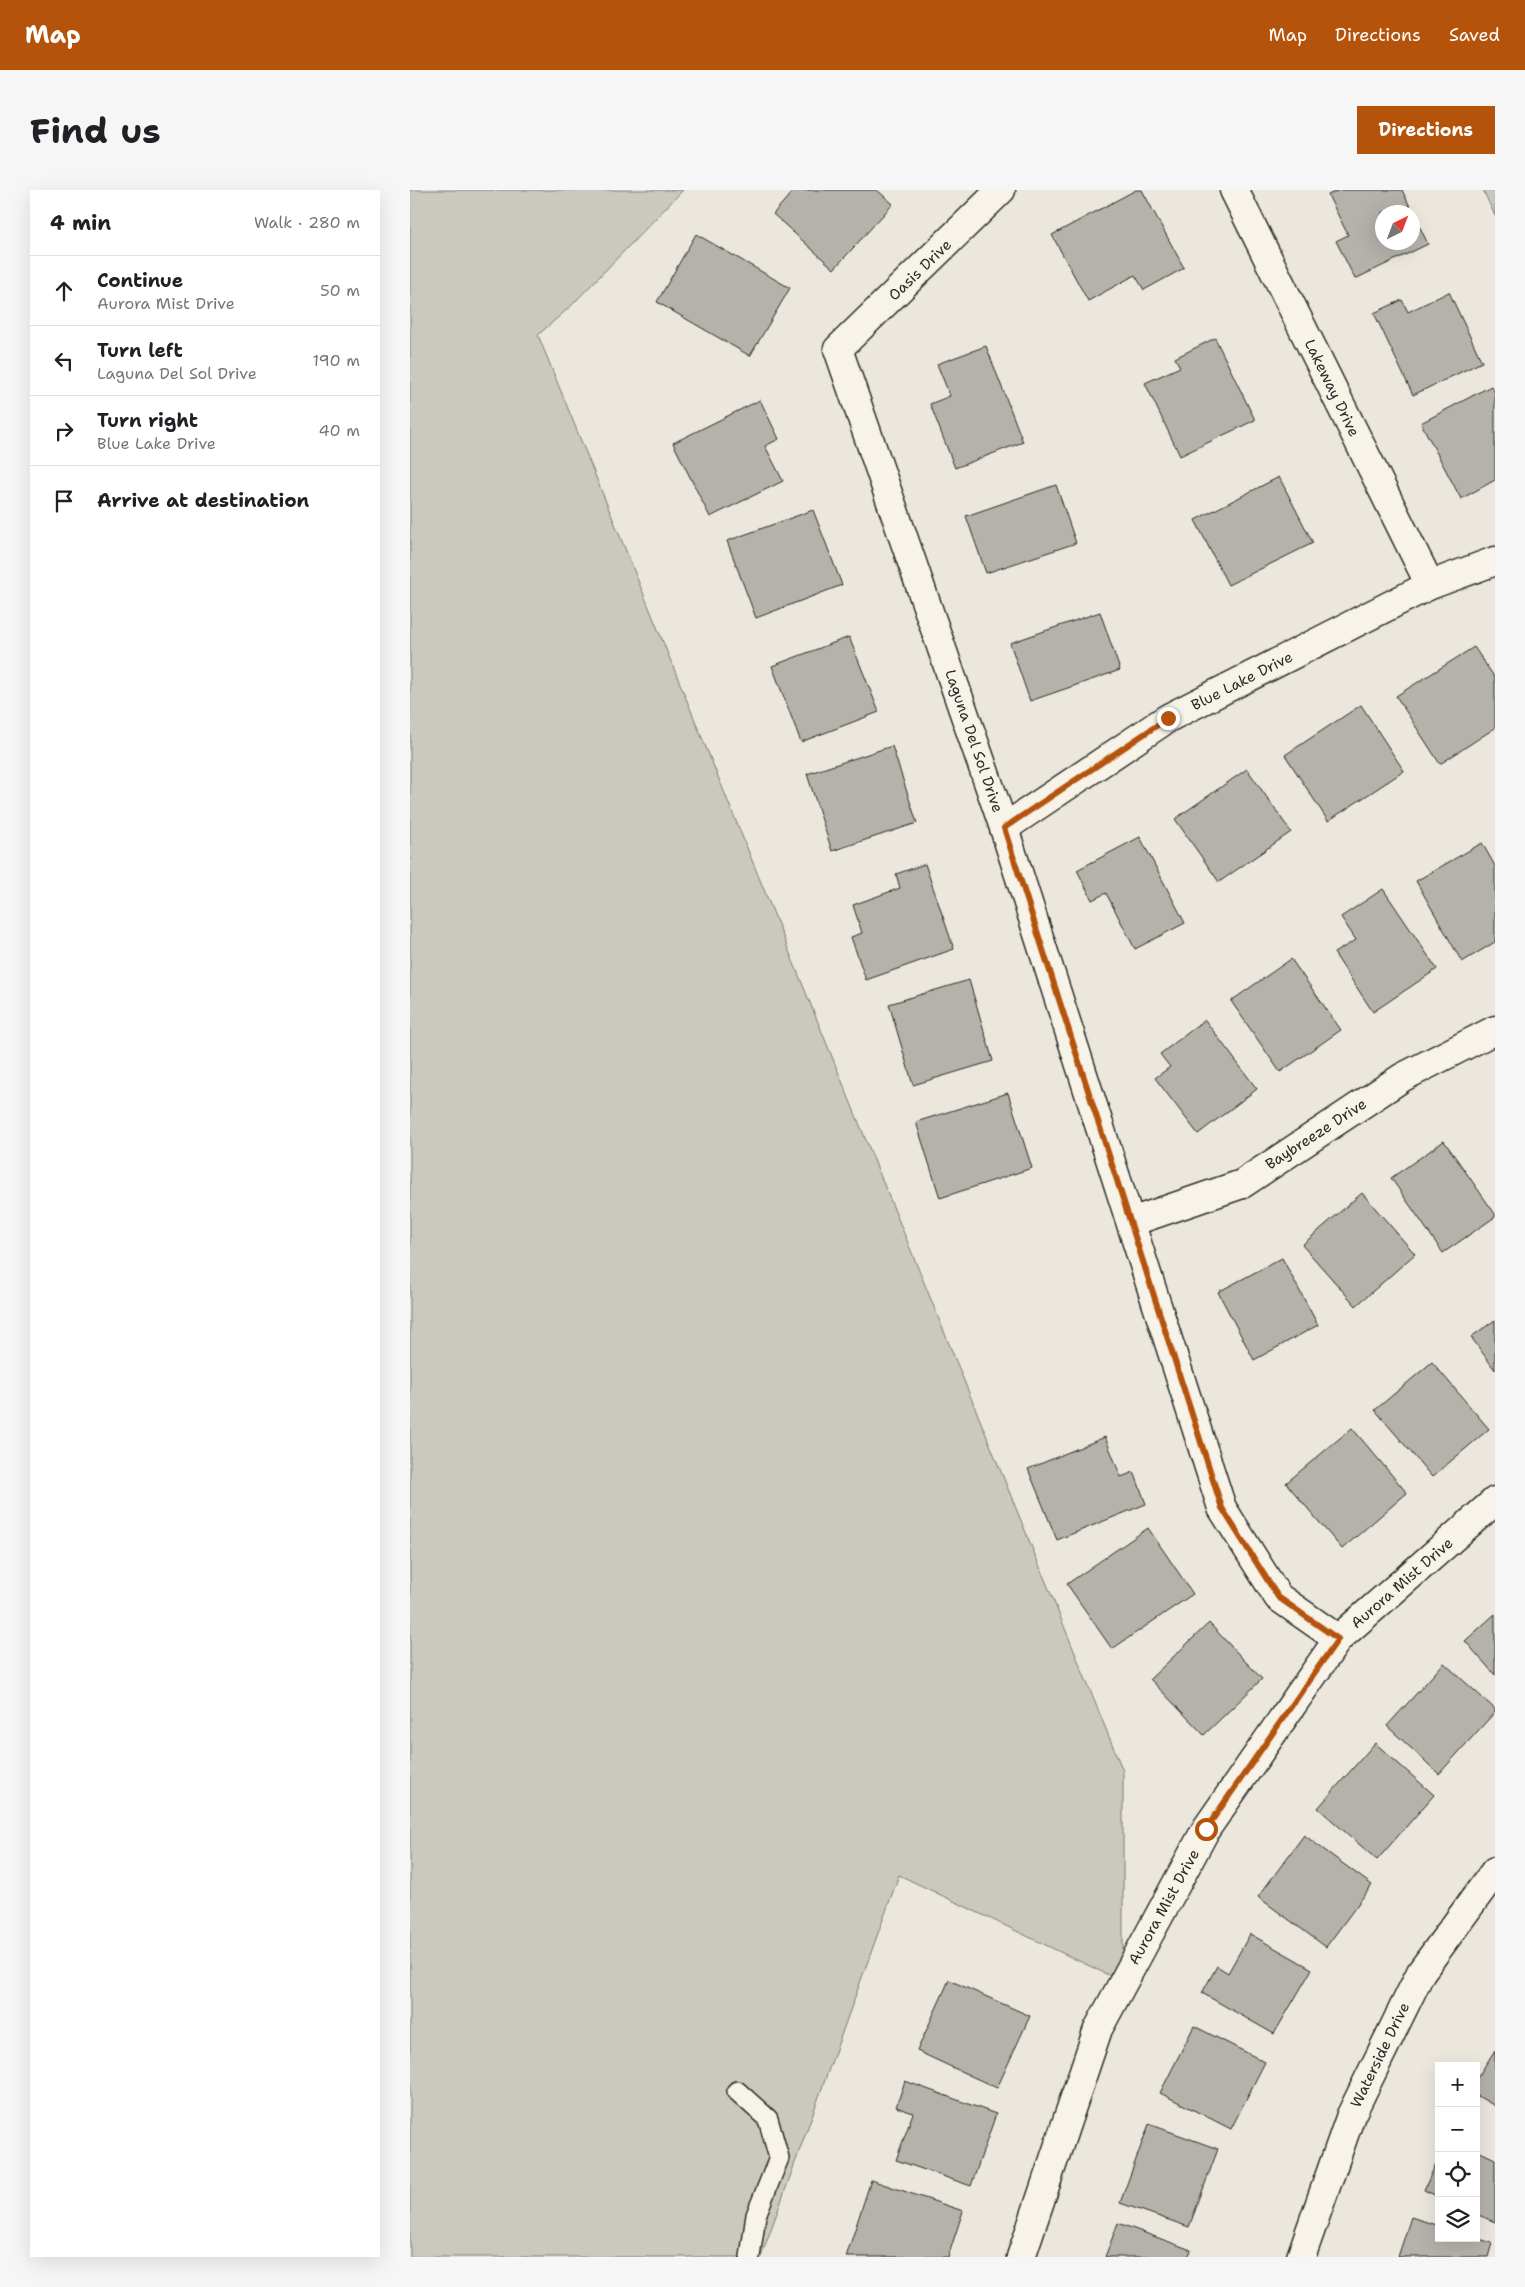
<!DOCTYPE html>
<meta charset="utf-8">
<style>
body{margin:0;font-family:"Shantell Sans",sans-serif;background:#f6f6f6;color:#202124}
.controls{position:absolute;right:15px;bottom:15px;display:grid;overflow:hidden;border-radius:0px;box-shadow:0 5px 20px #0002}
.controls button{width:45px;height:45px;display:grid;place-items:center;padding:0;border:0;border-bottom:1px solid #e0e0e0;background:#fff;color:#202124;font:25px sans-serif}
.compass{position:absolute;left:965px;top:15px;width:45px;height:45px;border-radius:50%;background:#fff;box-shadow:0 5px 20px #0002;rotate:42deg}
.stop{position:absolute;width:15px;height:15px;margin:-11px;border:4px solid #b45309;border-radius:50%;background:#fff}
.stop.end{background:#b45309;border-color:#fff;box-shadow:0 1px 5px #0008}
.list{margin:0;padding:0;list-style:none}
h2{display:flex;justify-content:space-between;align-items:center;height:65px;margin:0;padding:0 20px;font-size:21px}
h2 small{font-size:16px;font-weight:400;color:#757577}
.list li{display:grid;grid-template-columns:32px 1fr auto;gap:15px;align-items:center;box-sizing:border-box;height:70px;padding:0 20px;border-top:1px solid #e0e0e0}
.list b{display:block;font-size:19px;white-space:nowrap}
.list p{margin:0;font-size:16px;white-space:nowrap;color:#757577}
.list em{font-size:16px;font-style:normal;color:#757577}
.icon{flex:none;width:28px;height:28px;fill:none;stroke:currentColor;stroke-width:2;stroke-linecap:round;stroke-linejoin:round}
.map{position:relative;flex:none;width:1085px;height:2067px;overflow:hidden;border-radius:0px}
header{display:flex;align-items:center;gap:30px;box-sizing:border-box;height:70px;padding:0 25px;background:#b45309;color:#fff}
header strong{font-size:24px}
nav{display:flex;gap:28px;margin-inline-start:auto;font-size:18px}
.intro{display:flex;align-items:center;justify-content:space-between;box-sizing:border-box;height:120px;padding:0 30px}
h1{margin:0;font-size:35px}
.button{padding:12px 22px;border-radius:0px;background:#b45309;color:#fff;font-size:18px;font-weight:700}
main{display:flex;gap:30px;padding:0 30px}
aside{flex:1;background:#fff;border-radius:0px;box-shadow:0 5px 20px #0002}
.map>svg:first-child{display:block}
.green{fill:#cbc8bf;stroke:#7b7a75}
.building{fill:#b5b2ab;stroke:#2b2b2b;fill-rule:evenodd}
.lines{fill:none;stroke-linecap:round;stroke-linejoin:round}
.lane-casing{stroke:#2b2b2b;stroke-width:22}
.street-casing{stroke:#2b2b2b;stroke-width:31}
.secondary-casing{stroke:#2b2b2b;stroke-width:31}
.lane{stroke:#f7f3e8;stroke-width:19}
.street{stroke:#f7f3e8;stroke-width:28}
.secondary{stroke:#f7f3e8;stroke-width:28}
.route{stroke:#b45309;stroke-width:6}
.labels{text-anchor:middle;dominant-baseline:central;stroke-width:4;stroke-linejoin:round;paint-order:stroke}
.street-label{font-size:15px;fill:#2b2b2b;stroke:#f7f3e8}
</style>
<header>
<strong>Map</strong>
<nav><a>Map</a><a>Directions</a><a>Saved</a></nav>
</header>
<div class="intro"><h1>Find us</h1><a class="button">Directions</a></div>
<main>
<aside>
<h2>4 min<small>Walk · 280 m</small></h2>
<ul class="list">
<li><svg class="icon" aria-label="ahead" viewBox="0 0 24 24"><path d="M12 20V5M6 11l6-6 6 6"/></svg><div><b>Continue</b><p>Aurora Mist Drive</p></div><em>50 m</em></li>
<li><svg class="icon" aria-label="left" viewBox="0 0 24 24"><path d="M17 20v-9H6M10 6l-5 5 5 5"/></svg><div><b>Turn left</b><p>Laguna Del Sol Drive</p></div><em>190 m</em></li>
<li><svg class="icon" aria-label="right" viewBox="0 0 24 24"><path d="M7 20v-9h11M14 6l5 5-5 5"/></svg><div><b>Turn right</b><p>Blue Lake Drive</p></div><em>40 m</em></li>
<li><svg class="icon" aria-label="arrive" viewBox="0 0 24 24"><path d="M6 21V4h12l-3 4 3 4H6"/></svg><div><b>Arrive at destination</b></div></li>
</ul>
</aside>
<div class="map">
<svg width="1085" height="2067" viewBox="0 0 1085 2067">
<rect width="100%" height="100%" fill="#ebe7dd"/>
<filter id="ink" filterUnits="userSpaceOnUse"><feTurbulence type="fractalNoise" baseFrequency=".02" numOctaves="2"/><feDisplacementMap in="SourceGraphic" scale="10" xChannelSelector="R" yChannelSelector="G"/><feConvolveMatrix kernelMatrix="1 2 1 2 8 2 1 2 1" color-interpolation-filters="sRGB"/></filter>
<g filter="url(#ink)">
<g class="green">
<polygon points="0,0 273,0 162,115 128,145 713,1581 713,1792 489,1685 351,2067 0,2067"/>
<polygon points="1073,0 1085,0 1085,26"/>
</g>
<g class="building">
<polygon points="384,0 467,0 483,14 424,79 363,24"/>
<polygon points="726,0 732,0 774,78 734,100 725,85 678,111 642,45"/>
<path d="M929 0H992L1018 54 945 89 926 51 938 45 918 5ZM972 22H1002V52H972Z"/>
<polygon points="286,44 380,98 340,166 247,112"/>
<polygon points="1039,102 1072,172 1003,205 964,123 992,110 998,122"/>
<polygon points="805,148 845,230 770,266 735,193 770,177 765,168"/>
<polygon points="576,156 613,252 545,278 520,214 540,206 527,174"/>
<polygon points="1081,196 1085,203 1085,290 1051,309 1011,233"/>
<polygon points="350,210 369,249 355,256 373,291 300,327 263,253"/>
<polygon points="869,287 903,353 818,395 785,330"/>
<polygon points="646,295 666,353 576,383 556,326"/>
<polygon points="403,320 432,395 346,428 317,351"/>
<polygon points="690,422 710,480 620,511 600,453"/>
<polygon points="439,447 469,522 391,552 362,476"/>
<polygon points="1064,457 1085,488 1085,538 1030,574 986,506"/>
<polygon points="951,515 994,581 918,631 875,565"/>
<polygon points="482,556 507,633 422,661 397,584"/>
<polygon points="837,579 881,642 809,692 765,629"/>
<polygon points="730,647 775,733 725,759 696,703 682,710 667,680"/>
<polygon points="1072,653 1085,676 1085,752 1052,772 1006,691"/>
<polygon points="515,674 544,759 456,790 441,747 452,743 443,715 490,698 486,684"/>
<polygon points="973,699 1027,779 963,822 924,763 946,750 931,727"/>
<polygon points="881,769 931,840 870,882 821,811"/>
<polygon points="559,790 583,871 503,895 479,814"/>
<polygon points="795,830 847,899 788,944 745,888 760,877 750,864"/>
<polygon points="598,903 622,978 530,1008 506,932"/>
<polygon points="1034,951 1085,1024 1085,1027 1033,1063 981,988"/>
<polygon points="952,1003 1005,1064 946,1116 892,1055"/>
<polygon points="872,1068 908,1135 844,1170 808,1102"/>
<polygon points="1085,1130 1085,1180 1061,1147"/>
<polygon points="1022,1172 1079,1239 1022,1287 965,1220"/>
<polygon points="942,1238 997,1303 932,1359 876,1293"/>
<polygon points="695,1247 711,1287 724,1282 736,1314 647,1350 618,1279"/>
<polygon points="738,1338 783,1404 702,1459 657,1394"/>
<polygon points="1085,1424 1085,1485 1055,1451"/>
<polygon points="799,1433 852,1489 794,1545 740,1489"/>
<polygon points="1034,1473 1085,1519 1085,1522 1029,1584 977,1536"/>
<polygon points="965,1553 1024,1605 967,1670 908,1618"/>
<polygon points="894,1645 962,1695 916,1757 848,1707"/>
<polygon points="840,1744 902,1779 864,1844 792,1803 807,1776 818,1783"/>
<polygon points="539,1790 620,1826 587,1898 507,1861"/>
<polygon points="784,1836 855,1872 821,1939 750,1903"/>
<polygon points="1085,1860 1085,1916 1066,1905 1066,1890"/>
<polygon points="495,1891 586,1924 561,1996 486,1970 503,1923 486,1917"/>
<polygon points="739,1934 808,1959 779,2037 710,2013"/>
<polygon points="1066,1960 1085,1969 1085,2032 1066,2024"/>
<polygon points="1029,1967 1029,2007 1014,2000"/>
<polygon points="461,1990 553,2021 538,2067 436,2067"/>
<polygon points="1001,2027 1029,2036 1029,2048 1066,2048 1082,2053 1078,2067 988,2067"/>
<polygon points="708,2033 781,2060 778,2067 695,2067"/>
</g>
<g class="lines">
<defs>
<polyline id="lane" points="327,1901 358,1929 369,1968 346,2025 340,2067"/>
<g id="street">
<polyline points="591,0 428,159 594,638 812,1318 868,1407 928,1449"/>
<polyline points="824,0 1020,395"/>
<polyline points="594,638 758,528 1020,395 1085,371"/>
<polyline points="721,1032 832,994 993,887 1085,840"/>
<polyline points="611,2067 688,1839 796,1639 928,1449 1085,1311"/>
</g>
<polyline id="secondary" points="891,2067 941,1925 1011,1782 1085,1681"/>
</defs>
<use href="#lane" class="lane-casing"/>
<use href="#street" class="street-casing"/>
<use href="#secondary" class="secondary-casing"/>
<use href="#lane" class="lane"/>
<use href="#street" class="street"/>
<use href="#secondary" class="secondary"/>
</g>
</g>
<g class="lines" filter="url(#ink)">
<polyline class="route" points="758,528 594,638 812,1318 868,1407 928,1449 796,1639"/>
</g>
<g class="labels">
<g class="street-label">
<text transform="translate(510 80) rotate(-44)">Oasis Drive</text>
<text transform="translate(922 198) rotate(64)">Lakeway Drive</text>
<text transform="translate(832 491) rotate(-27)">Blue Lake Drive</text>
<text transform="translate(564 551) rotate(71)">Laguna Del Sol Drive</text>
<text transform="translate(906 944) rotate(-33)">Baybreeze Drive</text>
<text transform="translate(992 1393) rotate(-41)">Aurora Mist Drive</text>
<text transform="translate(754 1717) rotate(-61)">Aurora Mist Drive</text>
<text transform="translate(970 1865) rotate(-64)">Waterside Drive</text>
</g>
</g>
</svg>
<div class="controls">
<button>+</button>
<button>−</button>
<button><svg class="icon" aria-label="locate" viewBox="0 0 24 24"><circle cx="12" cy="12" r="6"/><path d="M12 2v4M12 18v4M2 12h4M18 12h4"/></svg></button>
<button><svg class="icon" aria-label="layers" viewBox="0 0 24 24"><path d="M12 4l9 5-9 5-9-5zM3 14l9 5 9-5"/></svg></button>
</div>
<svg class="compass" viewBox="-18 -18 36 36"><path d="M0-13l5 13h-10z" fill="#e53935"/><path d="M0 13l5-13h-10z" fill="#757577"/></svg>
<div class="stop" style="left:796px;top:1639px"></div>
<div class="stop end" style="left:758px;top:528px"></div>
</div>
</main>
